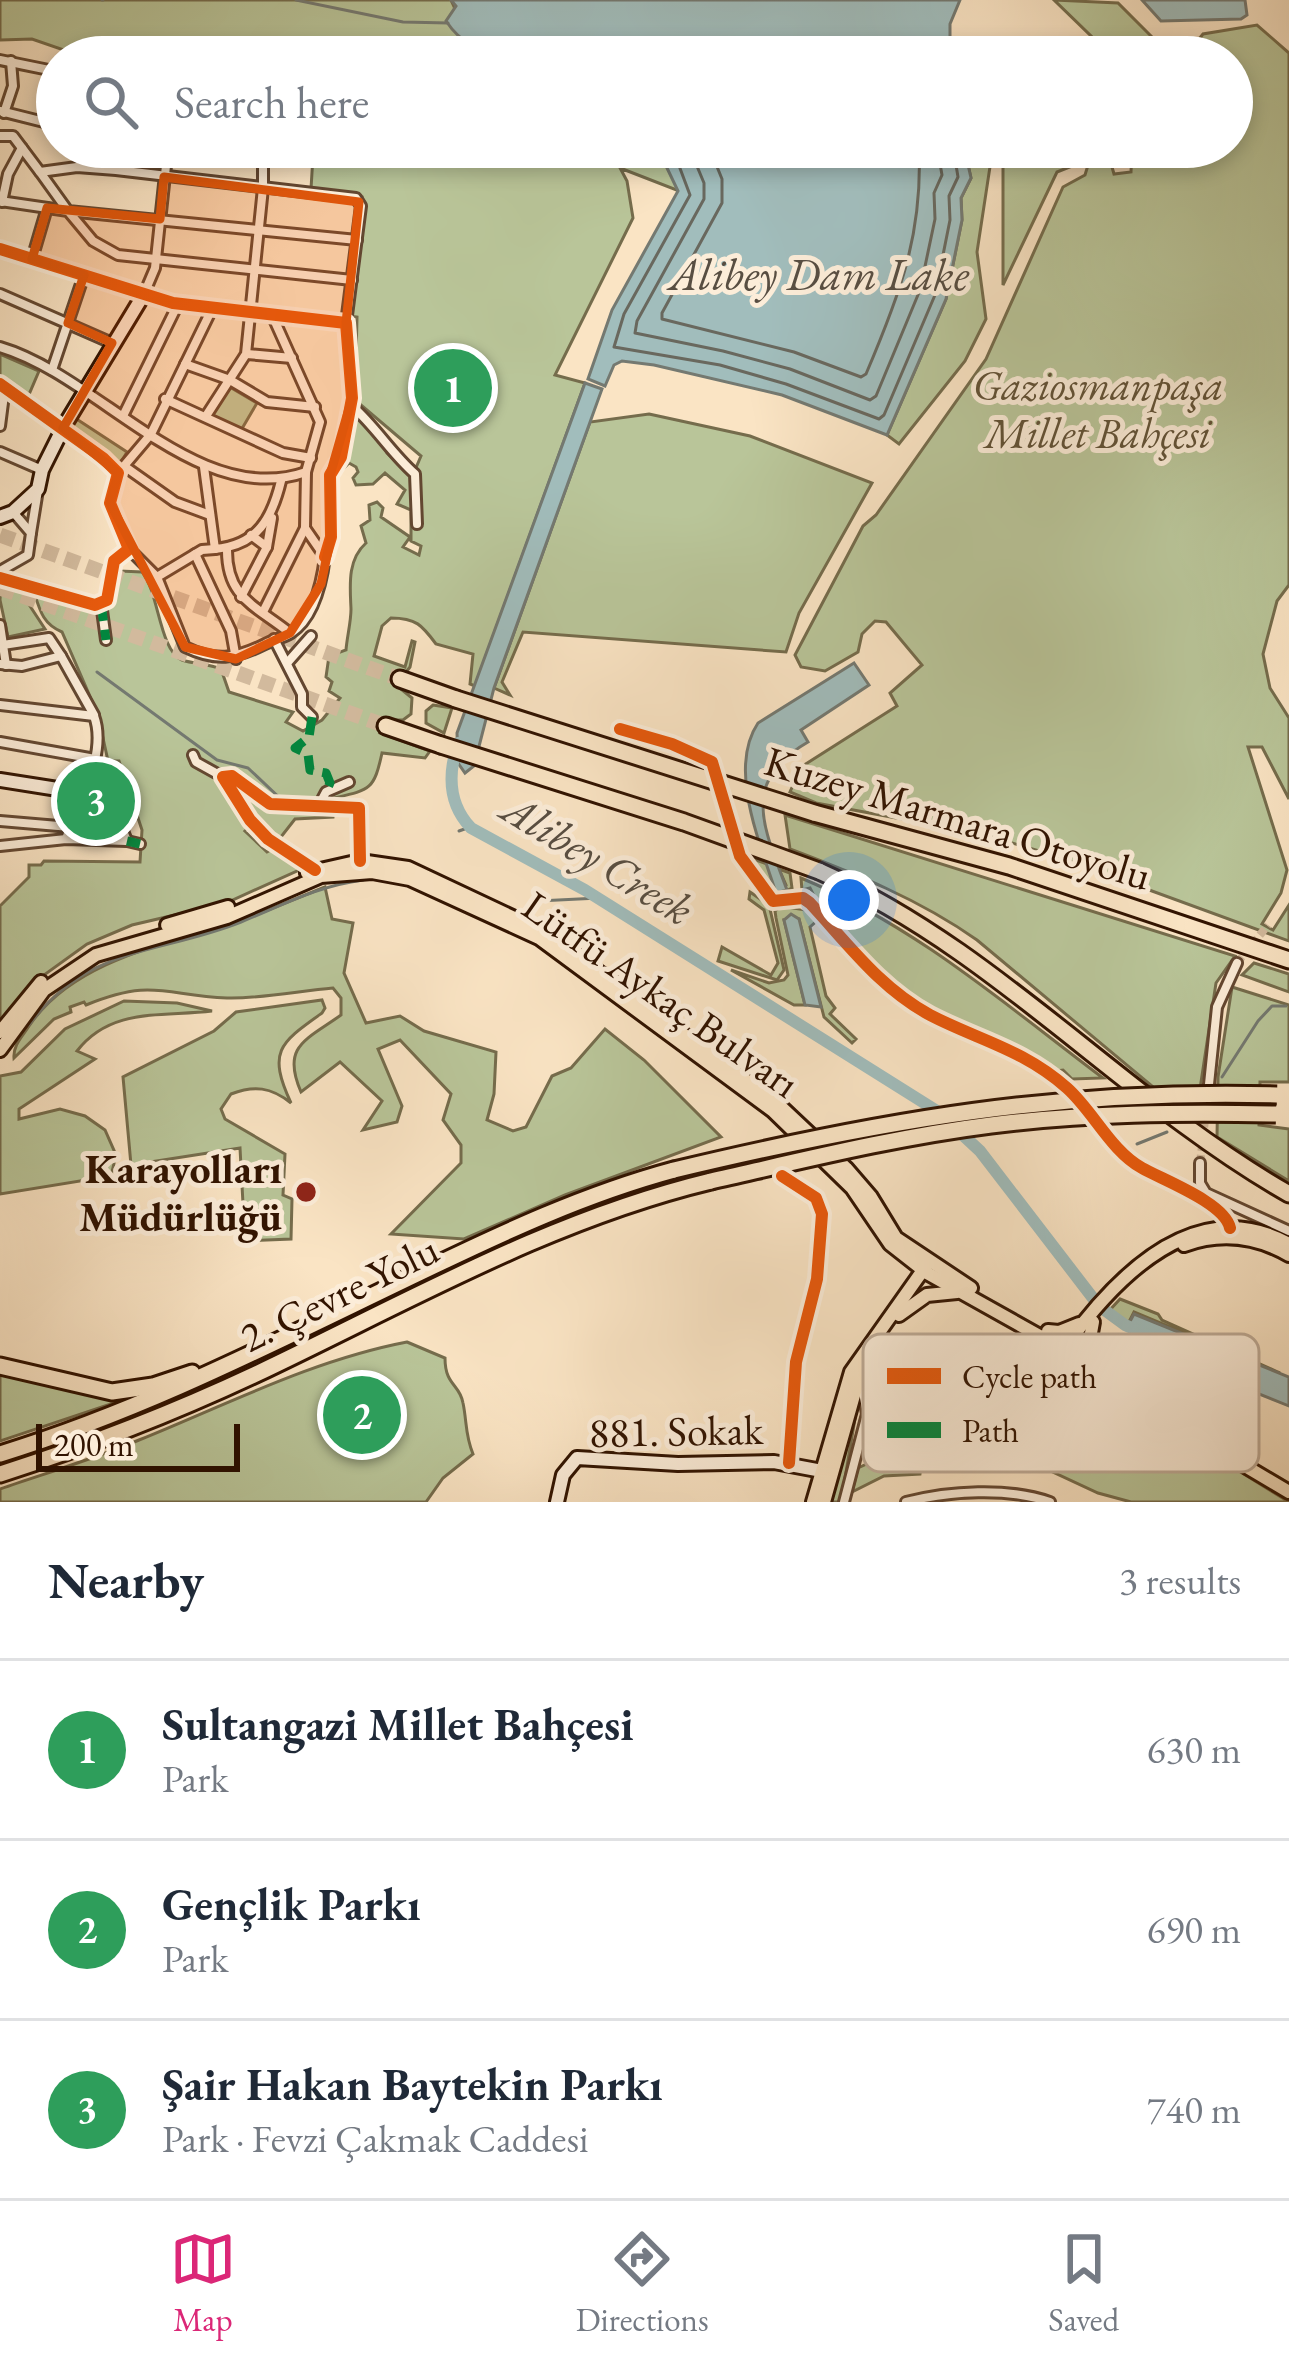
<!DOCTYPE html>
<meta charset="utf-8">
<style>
body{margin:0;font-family:"EB Garamond",serif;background:#f6f6f7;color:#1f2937}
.scale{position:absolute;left:36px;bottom:30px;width:204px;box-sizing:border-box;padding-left:12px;border:6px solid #311300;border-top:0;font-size:33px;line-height:42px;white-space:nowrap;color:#311300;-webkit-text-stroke:9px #fcedd9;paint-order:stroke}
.you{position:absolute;left:849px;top:900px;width:42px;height:42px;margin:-30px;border:9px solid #fff;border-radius:50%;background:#1a73e8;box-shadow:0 0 0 18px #1a73e833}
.badge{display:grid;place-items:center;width:78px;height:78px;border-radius:50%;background:#db2777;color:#fff;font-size:39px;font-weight:700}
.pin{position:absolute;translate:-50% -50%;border:6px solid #fff;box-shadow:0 3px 12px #0006}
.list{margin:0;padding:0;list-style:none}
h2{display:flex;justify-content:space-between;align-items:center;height:156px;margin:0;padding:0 48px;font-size:51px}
h2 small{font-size:39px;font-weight:400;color:#747a83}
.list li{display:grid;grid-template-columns:78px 1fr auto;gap:36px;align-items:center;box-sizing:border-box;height:180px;padding:0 48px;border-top:3px solid #e0e1e3}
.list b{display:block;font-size:45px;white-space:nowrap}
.list p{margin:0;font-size:39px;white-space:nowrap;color:#747a83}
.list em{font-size:39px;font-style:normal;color:#747a83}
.icon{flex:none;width:66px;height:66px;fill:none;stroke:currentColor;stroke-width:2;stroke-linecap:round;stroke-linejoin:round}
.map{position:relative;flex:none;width:1289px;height:1502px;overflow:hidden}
.search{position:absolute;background:#fff;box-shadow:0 6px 18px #0003;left:36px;right:36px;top:36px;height:132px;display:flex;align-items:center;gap:30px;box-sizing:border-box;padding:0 42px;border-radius:66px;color:#747a83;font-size:45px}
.sheet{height:696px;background:#fff}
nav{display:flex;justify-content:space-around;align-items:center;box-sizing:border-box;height:168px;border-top:3px solid #e0e1e3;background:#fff;font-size:33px;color:#747a83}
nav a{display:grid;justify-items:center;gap:6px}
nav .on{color:#db2777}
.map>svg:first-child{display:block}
.green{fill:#b9c599;stroke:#756c4c;stroke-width:3}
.water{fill:#a1bdbc;stroke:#747971;stroke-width:3}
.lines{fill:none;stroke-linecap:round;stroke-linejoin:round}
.shore{stroke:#69685e;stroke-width:3}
.stream{stroke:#747971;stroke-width:3}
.river{stroke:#a1bdbc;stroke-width:12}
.street-tunnel{stroke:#d2ba9d;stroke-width:8;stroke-dasharray:8 4;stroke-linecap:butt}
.highway-tunnel{stroke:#d2ba9d;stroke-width:15;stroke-dasharray:15 8;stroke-linecap:butt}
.street-casing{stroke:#634731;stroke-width:14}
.secondary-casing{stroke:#311300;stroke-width:18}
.primary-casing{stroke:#311300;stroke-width:18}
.highway-casing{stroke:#311300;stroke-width:21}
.street{stroke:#fcedd9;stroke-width:8}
.secondary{stroke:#fcedd9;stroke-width:12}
.primary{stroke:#fae4c4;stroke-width:12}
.highway{stroke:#fae4c4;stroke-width:15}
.highway-bridge-casing{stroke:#311300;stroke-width:21;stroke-linecap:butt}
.highway-bridge{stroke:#fae4c4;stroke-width:15}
.quiet{stroke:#00873e;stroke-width:9;stroke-dasharray:18 9;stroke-linecap:butt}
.cycleway-casing{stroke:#fcedd9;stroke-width:20}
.cycleway{stroke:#e8590c;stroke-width:12}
.marked{fill:#df560b;fill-opacity:0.2;stroke:#df560b;stroke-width:9;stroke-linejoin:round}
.poi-dot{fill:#8f2418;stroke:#fcedd9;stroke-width:4.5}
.labels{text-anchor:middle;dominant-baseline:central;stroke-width:10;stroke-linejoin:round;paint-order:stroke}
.park-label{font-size:42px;font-style:italic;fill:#615136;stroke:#fcedd9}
.street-label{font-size:42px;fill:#311300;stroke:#fcedd9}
.poi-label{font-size:42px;font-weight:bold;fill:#311300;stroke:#fcedd9;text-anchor:end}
.water-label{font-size:45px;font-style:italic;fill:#584e42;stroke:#fcedd9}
.key{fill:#fcedd9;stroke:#bfac98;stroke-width:3}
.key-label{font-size:33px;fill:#311300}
</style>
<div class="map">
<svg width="1289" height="1502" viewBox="0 0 1289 1502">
<rect width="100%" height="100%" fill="#fae4c4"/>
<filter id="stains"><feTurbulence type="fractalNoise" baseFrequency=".00167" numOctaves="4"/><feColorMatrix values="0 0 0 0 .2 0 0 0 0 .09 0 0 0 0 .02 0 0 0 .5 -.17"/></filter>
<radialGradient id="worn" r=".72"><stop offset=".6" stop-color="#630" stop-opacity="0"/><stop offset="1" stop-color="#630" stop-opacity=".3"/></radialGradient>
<g class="green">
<polygon points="0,0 451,0 474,50 506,57 235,57 218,41 143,48 125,57 64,57 64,50 32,39 0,40"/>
<polygon points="1054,0 1118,3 1165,50 1192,48 1203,34 1257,25 1289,53 1289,585 1277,601 1263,654 1270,688 1289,718 1289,799 1262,747 1248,747 1287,870 1281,893 1262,924 1273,930 1289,905 1289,941 1059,857 982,834 816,803 790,792 801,767 897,706 890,693 922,665 886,622 875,621 862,634 858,652 825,671 801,667 795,655 863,526 876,515 986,359 1063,187 1085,175 1093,149 1108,153 1114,174 1131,172 1132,147 1232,147 1232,57 1101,57 1092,37"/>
<path d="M271 147H657L679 191 620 168 627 181 633 218 555 375 585 383 475 686 470 684 473 654 436 644C422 625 416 618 391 618L382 626 374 656 405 667 412 641 415 642 410 667 396 685 412 698 411 714 403 720H388L380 733 430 751 425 758 382 753C374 790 370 790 334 798L333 817 295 819 277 842 256 822 245 831 267 852 276 847 289 858 308 866 226 903 132 925 87 944 37 980 0 1023V906L29 877V865H41L44 861 140 862 142 830 119 761H108L98 715 62 632C43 624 40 611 34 592L94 613 106 610 120 571 142 572C159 592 159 650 182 660 194 664 209 664 221 669L229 692 293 712 286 722 303 731 322 720 340 698 329 691 332 682 326 677 329 656 346 650C347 637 351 622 351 609 350 586 347 560 366 543L361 526 370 520 369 505 377 502 383 508 381 517 410 537 403 547 419 555 421 546 411 541V510L397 504 405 490 385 473 373 484 356 485 353 478 358 472 356 467 349 463 343 469 351 415 374 429 387 453 412 477 421 456 355 400 357 317 349 316 362 197 311 189 313 156 270 155Z"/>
<polygon points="964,147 993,147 977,252 986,319 965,361 899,444 887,435 946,299 962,220 961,198 971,178"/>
<polygon points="1003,147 1084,147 1077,164 1057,172 1003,285"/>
<polygon points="0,354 39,371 27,399 0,377"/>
<polygon points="228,386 257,403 240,432 210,415"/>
<polygon points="649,414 750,436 872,483 799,613 786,652 523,632 502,682 510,695 494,688 590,422"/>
<polygon points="75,418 127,452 120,464 68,429"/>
<polygon points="1,582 31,591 28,603 45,629 8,637 0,600"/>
<polygon points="433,705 452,708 444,733 426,723 426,711"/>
<polygon points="95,771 120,834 75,831"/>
<path d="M785 815 1235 956 1216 983 1195 1122 977 940C919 899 856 874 790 849Z"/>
<polygon points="745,856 767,864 777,893 786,885 779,869 790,873 792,888 775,896"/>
<path d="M801 878C914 925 1006 1005 1103 1078L1072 1079 1063 1070 1049 1072C1037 1063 1025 1051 1011 1044 987 1030 958 1026 933 1013 884 988 833 937 810 888L802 890Z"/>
<path d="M325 887 332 919 353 923 344 973 366 1023 400 1016 424 1031 496 1052 494 1094 487 1120 513 1131 526 1127 552 1076 571 1068 605 1029 644 1060 721 1137 565 1195 464 1239 391 1234 461 1163V1145L443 1120 451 1094 400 1040 378 1049 402 1106 397 1122 363 1130 382 1101 340 1062 301 1092C281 1046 306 1040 341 1015V998L333 988C299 991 261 999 227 998 163 995 153 978 86 1005L84 1002 70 1007 71 1012 54 1019 14 1058C13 1045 22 1037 29 1026 73 960 169 943 239 921 268 911 297 898 325 887Z"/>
<polygon points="750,892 769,905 784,970 777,980 718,961 722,947 771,975 778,963 764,910 749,899"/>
<polygon points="781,906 812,911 820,918 810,927 826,996 835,1008 830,1014 856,1039 852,1043 824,1017 799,919 784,920 805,1005 794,1005 731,970 769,983 784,980 788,975 776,918 775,911"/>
<polygon points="1254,963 1289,974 1289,992 1242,975"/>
<polygon points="1232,987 1289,1005 1289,1082 1260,1082 1259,1125 1289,1129 1289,1181 1217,1137 1218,1077"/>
<path d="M322 1000 325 1008 322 1013C280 1043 267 1051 291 1103 271 1087 254 1085 231 1094L221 1109 225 1119 285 1154 283 1195 292 1199 291 1239 245 1241 240 1148 131 1165 123 1077 214 1031 236 1012Z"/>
<path d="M124 1001 177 1003 212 1011C162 1017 111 1007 77 1051L95 1059 19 1109V1119L60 1109 85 1116 105 1130 116 1155 111 1176 0 1194V1076L21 1072 65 1029Z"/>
<polygon points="1120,1299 1158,1314 1162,1320 1280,1373 1134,1312 1128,1324 1108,1312"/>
<polygon points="1017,1335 1026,1337 1020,1392 1030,1341 1289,1502 1131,1502 1098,1493 1012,1453 1012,1443 1009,1449 977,1448 972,1471 921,1467 920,1474 884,1476 852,1492 858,1468 899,1449 921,1448 955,1388 995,1377"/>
<path d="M407 1342 445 1358C445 1386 460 1384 463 1403 467 1422 465 1435 473 1454L443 1478 426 1502H0V1489C46 1473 94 1459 139 1440 228 1404 313 1360 407 1342Z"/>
<polygon points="0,1372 120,1401 0,1441"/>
<polygon points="859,1395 841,1502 828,1502"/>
</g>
<g class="water">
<path d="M451 0H960L950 24V57H506C479 50 462 45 446 21L456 6Z"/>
<polygon points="1142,0 1245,0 1247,15 1241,19 1161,21"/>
<polygon points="657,147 964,147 971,178 961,198 962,220 946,299 887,435 782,395 654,365 622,361 614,365 605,386 588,379 612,310 678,191"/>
<polygon points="585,383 602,389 494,688 474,766 465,773 458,763 457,733"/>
<path d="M854 663 869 685 801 730 808 742C739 782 764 827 787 890L776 893C761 845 727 769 758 723Z"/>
<polygon points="791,914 799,919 821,1007 805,1005 784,920"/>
<polygon points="1134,1314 1289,1377 1289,1406 1144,1348 1148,1334 1128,1325"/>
</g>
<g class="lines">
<g class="shore">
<polyline points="672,147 690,195 624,314 614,347 720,365 786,384 879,419 884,415 935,295 950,220 949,196 958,177 953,147"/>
<polyline points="689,147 704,183 704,199 637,321 635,333 723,351 790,369 870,400 876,396 920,290 935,219 934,193 942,175 937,147"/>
<path d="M709 147 722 179V203L662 313V319L794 352 861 377 866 374C900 294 923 234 919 147"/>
</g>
<g class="stream">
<polyline points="102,0 103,0"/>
<polyline points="296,0 403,22 448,23"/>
<polyline points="97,672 217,760 248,768 283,801"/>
<polyline points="459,831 470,827"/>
<polyline points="538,901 599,898"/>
<path d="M29 1025C90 944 158 955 241 922 283 905 317 886 363 880"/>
<polyline points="1222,1077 1258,1021 1272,1006 1286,1006"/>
<polyline points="1137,1144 1167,1132"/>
</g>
<path class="river" d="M458 743C448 773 448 804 471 828L585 890 937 1111 980 1151 1099 1306 1125 1325 1161 1341"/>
<g class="street-tunnel">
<polyline points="1237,963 1268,925"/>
<polyline points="1200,1163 1205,1120"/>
</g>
<g class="highway-tunnel">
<polyline points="0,535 400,679"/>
<polyline points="0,588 386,726"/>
</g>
<defs>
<g id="street">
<polyline points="150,57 184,49 213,57"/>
<polyline points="0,60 49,70 53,79 44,122 57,125"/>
<polyline points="0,111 44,122"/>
<polyline points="4,113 13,86 11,61"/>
<polyline points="0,136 13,136 40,172 77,167 116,170 356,198 361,206 346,323"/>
<polyline points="168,147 155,268 144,294 173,303 346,323 352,398 341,457 330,475 331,537 325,557"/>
<polyline points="40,172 68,211 357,240"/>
<polyline points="0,201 68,211 93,241 118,255 352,280"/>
<polyline points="2,202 8,174 22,148"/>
<polyline points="32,259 47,208"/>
<polyline points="0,294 112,343"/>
<path d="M0 347C99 376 197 510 306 472"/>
<polyline points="247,354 292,358"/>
<polyline points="185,364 230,380 267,402 315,407"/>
<polyline points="52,370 84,275"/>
<polyline points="0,384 103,458 118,473 110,503 129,549 114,561 107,600 95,605 0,578"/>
<polyline points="165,399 283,453 311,458"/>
<path d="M352 406C376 427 391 453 415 474L417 524"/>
<polyline points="123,416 178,304"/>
<polyline points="206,416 246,354 263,188 263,147"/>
<polyline points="0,426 5,387"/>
<polyline points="0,452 42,470"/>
<polyline points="124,466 175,502 210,515"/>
<path d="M204 467 215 549C258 545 272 518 281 481"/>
<polyline points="118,473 151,434 213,307"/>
<polyline points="31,533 38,490"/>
<polyline points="267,547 272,518"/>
<path d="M227 548C226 598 255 605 290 633"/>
<path d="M129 549 157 577 185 647C216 662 235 659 265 644 273 640 283 638 291 633 314 618 322 581 325 557L305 528 306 472 320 422 272 315"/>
<polyline points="195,554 231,631 236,659"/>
<polyline points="0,571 28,555 31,533 13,512"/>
<polyline points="157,577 202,550 215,549"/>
<polyline points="241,597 267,547 251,535"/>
<polyline points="101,603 106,640"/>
<polyline points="263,612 305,528"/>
<polyline points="0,625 3,645"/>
<polyline points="274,639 302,694 302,707 312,717"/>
<polyline points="288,662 311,636"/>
<polyline points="0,664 22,666 61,656 94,715"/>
<polyline points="6,665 3,645 49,638 61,656"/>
<path d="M0 705 94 716C108 754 78 803 66 839"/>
<path d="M620 729 672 744 712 762 740 856 773 901 803 898 810 903C848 944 880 988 930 1015 978 1040 1023 1049 1067 1088 1093 1111 1111 1151 1142 1168 1163 1180 1225 1203 1230 1228"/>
<polyline points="0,742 95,759 127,841 66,839 0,846"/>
<polyline points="193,755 196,762 223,777"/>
<polyline points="318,807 326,792 349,782"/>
<polyline points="0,821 70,827"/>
<polyline points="127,841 140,844"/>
<polyline points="315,870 268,839 250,820 223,777 232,776 270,804 359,808 360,861"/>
<polyline points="1208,1094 1217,1007 1237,963"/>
<polyline points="1200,1163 1200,1183 1206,1193 1289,1231"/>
<polyline points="782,1176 816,1198 822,1214 817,1279 796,1362 789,1463"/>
<polyline points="844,1502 867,1414 863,1392 857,1387"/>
<path d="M906 1502C949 1491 1007 1487 1050 1502"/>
</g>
<g id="secondary">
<polyline points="0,249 144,294 63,428 42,470 38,489 13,512 0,517"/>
<polyline points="0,780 83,793"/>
<polyline points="557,1502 563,1475 577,1458 678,1464 774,1462 822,1471"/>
</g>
<g id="primary">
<polyline points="307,873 360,861 408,868 544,932 777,1103 846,1168 871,1197 896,1238 971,1288"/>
<polyline points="167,925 228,907"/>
<polyline points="0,1032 41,982"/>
<polyline points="0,1050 44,990 96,955 227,917 321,876 372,872 410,879 539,938 773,1111 852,1188 890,1244 927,1273 1070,1353 1161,1416 1289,1492"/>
<path d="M1184 1245C1220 1232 1256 1236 1289 1255"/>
<polyline points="899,1315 927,1295 957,1292"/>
<polyline points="1093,1322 1089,1344 1102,1366"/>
<polyline points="1048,1331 1059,1332 1079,1324"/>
<path d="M1068 1343C1119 1273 1198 1194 1289 1244"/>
<polyline points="1132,1386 1195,1427"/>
<polyline points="813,1502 851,1372 928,1263"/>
<polyline points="824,1502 860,1374 881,1341"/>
</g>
<g id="highway">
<polyline points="400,679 456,699"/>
<polyline points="386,726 441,745"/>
<polyline points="814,813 1009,866 1289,960"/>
<path d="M819 871C998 951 1121 1098 1289 1194"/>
<polyline points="0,1366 112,1392 153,1386 192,1373"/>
<path d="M0 1454C147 1409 281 1339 419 1273 502 1233 585 1194 674 1170"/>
<path d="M0 1474C88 1446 173 1413 256 1374 406 1303 549 1220 711 1181"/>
</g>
</defs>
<use href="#street" class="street-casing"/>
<use href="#secondary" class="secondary-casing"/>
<use href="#primary" class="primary-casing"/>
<use href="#highway" class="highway-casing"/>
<use href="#street" class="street"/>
<use href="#secondary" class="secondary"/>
<use href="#primary" class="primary"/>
<use href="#highway" class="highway"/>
<defs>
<g id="highway-bridge">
<polyline points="456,699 814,813"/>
<polyline points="441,745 684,822 819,871"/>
<path d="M674 1170C883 1120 1061 1089 1277 1095"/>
<path d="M711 1181C804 1160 896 1137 991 1125 1086 1113 1180 1112 1276 1114"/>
</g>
</defs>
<use href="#highway-bridge" class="highway-bridge-casing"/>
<use href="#highway-bridge" class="highway-bridge"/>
<g class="quiet">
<polyline points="101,603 106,640"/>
<polyline points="312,717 309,737 295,748 308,754 310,770 326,773 330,783 326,792"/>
<polyline points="127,841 140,844"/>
</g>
<defs>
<g id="cycleway">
<polyline points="0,249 173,303 346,323 352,398 341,457 330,475 331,537 325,557"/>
<polyline points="0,384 103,458 118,473 110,503 129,549 114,561 107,600 95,605 0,578"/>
<path d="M620 729 672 744 712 762 740 856 773 901 803 898 810 903C848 944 880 988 930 1015 978 1040 1023 1049 1067 1088 1093 1111 1111 1151 1142 1168 1163 1180 1225 1203 1230 1228"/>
<polyline points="315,870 268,839 250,820 223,777 232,776 270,804 359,808 360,861"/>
<polyline points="782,1176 816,1198 822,1214 817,1279 796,1362 789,1463"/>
</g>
</defs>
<use href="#cycleway" class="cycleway-casing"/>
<use href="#cycleway" class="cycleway"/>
</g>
<path class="marked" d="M164 177 359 202 346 323 352 398 330 475 331 537 321 584 290 633 236 659 185 647 110 503 118 473 63 428 112 343 68 323 84 275 32 259 47 208 160 219Z"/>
<circle class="poi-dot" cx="306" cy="1192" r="12"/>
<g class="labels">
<g class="park-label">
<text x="1098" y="385">Gaziosmanpaşa<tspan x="1098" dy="48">Millet Bahçesi</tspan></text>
</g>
<g class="street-label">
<text transform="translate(958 818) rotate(17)">Kuzey Marmara Otoyolu</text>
<text transform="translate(661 994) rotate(35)">Lütfü Aykaç Bulvarı</text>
<text transform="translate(339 1293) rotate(-26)">2. Çevre Yolu</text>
<text transform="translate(676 1431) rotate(-1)">881. Sokak</text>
</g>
<g class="poi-label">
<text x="282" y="1168">Karayolları<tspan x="282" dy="48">Müdürlüğü</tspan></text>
</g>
<g class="water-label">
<text x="819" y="274">Alibey Dam Lake</text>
<text transform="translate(598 858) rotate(31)">Alibey Creek</text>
</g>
</g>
<rect x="863" y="1334" width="396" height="138" rx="18" class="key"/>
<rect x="887" y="1368" width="54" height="16" fill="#e8590c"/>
<rect x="887" y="1422" width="54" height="16" fill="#00873e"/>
<g class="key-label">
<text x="962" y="1388">Cycle path</text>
<text x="962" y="1442">Path</text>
</g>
<rect width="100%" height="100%" filter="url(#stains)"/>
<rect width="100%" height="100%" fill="url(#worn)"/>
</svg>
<div class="scale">200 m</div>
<div class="you"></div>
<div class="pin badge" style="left:453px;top:388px;background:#2e9e5b">1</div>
<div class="pin badge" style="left:362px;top:1415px;background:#2e9e5b">2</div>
<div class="pin badge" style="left:96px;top:801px;background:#2e9e5b">3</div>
<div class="search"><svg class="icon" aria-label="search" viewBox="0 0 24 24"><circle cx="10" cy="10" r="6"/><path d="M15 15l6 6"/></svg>Search here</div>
</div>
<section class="sheet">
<h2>Nearby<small>3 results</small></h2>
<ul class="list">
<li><span class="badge" style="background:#2e9e5b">1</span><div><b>Sultangazi Millet Bahçesi</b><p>Park</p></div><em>630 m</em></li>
<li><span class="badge" style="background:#2e9e5b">2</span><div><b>Gençlik Parkı</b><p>Park</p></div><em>690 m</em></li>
<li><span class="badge" style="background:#2e9e5b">3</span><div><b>Şair Hakan Baytekin Parkı</b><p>Park · Fevzi Çakmak Caddesi</p></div><em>740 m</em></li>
</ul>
</section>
<nav>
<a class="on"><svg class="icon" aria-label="map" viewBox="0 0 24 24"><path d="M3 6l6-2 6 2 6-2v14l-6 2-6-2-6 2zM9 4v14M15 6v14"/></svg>Map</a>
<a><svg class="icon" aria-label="directions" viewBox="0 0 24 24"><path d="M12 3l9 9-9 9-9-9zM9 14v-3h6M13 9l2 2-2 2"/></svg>Directions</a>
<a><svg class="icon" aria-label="saved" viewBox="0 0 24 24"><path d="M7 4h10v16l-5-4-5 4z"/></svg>Saved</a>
</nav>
